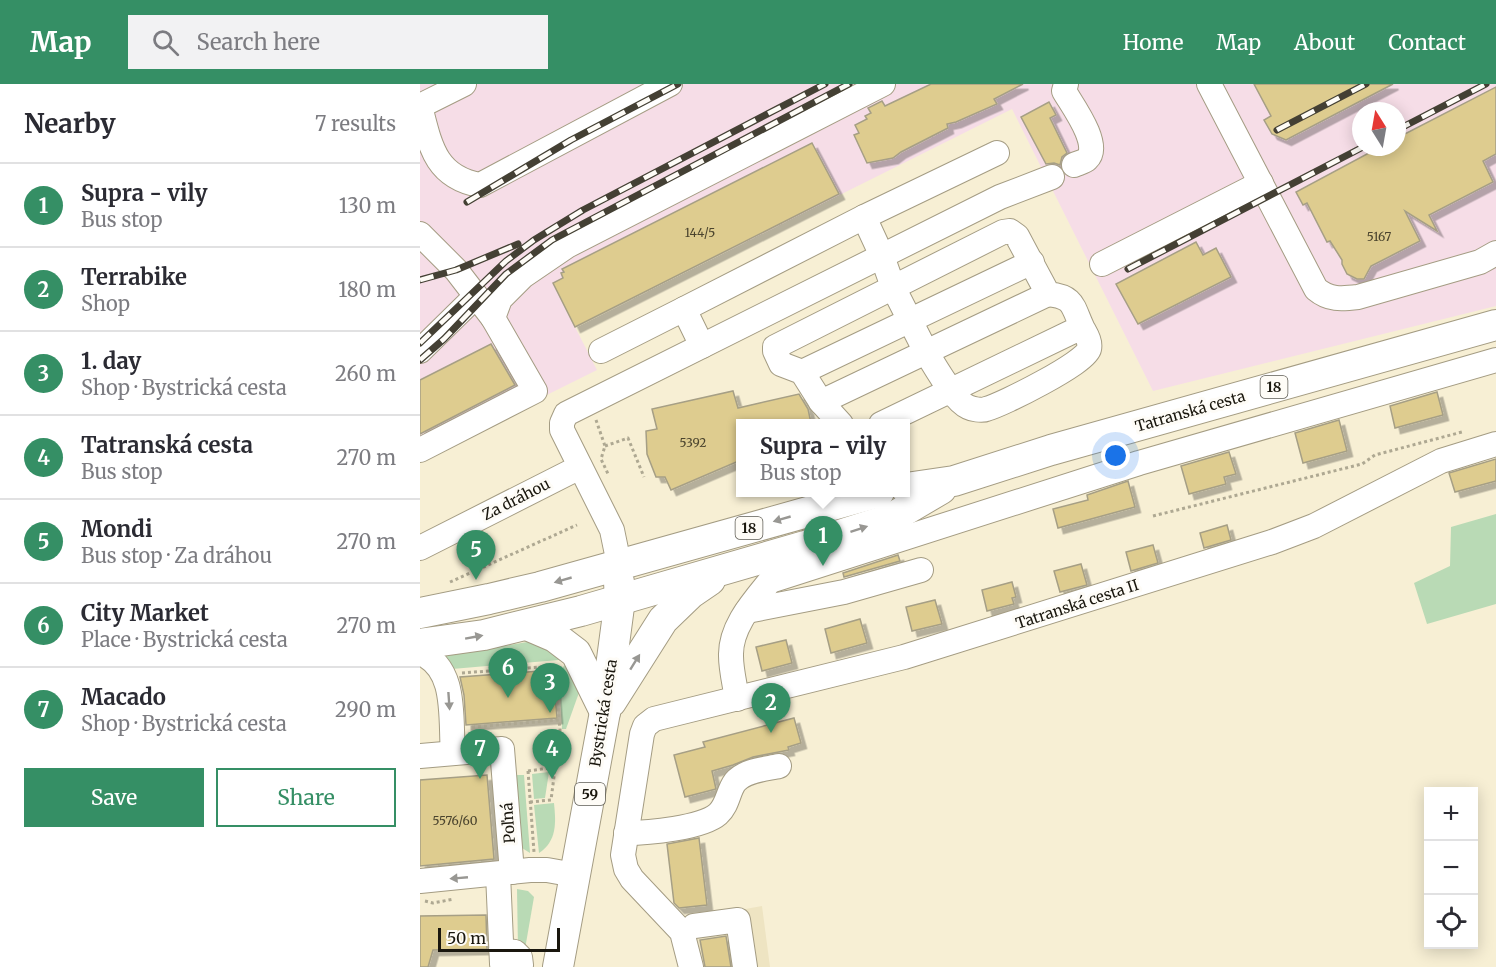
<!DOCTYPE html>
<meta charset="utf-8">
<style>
body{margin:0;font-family:Merriweather,serif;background:#f2f2f3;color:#2b2b33}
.controls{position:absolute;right:18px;bottom:18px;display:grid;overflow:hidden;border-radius:0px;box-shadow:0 3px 15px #0003}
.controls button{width:54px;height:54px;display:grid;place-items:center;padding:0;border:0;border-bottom:2px solid #e1e1e2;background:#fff;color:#2b2b33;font:30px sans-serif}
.compass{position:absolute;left:932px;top:18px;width:54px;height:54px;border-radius:50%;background:#fff;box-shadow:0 3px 15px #0003;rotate:349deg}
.scale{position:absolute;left:18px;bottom:15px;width:122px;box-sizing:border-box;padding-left:6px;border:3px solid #1a170e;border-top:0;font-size:16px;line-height:21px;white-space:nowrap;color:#1a170e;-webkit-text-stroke:4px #fefcf7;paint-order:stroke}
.you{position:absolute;left:696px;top:372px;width:21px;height:21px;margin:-15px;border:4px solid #fff;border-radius:50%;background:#1a73e8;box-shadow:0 0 0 9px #1a73e833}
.badge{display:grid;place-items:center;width:39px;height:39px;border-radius:50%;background:#358f65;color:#fff;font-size:20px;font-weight:700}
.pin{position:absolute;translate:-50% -50px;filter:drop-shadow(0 2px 3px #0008)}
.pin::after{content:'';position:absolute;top:32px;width:21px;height:18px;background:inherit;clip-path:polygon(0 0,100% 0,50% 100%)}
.popup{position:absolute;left:316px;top:335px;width:174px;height:78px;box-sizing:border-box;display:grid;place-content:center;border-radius:0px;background:#fff;filter:drop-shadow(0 2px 4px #0005);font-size:20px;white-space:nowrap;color:#7c7c81}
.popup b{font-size:22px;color:#2b2b33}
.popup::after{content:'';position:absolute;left:50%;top:100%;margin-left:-12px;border:12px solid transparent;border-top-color:#fff}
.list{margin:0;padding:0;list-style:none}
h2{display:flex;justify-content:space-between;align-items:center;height:78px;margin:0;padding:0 24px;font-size:26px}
h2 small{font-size:20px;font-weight:400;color:#7c7c81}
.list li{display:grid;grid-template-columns:39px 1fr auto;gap:18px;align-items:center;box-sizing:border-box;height:84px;padding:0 24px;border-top:2px solid #e1e1e2}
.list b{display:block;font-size:22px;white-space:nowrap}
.list p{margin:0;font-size:20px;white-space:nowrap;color:#7c7c81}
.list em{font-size:20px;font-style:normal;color:#7c7c81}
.actions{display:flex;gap:12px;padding:18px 24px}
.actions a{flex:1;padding:14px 0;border:2px solid #358f65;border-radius:0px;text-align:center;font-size:21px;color:#358f65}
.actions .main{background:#358f65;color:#fff}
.icon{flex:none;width:33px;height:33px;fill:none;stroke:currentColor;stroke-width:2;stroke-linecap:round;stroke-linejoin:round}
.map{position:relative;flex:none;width:1076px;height:883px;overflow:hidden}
header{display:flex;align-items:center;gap:36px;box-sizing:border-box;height:84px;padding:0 30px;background:#358f65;color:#fff}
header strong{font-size:28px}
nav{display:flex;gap:33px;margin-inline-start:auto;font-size:21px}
.search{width:420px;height:54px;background:#f2f2f3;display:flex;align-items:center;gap:15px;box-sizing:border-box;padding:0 21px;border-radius:0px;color:#7c7c81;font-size:22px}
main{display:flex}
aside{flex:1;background:#fff}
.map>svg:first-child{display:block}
.built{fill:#eee4c2}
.industrial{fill:#f6dde7;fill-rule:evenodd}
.green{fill:#b9dab5}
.building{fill:#decc8f;stroke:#a69f85;stroke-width:1.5;filter:url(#shadow)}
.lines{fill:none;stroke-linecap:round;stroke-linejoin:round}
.minor-casing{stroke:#a49c83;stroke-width:26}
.major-casing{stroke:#a49c83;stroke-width:32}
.path{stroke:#aea892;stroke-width:3;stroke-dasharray:3 3;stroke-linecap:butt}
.minor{stroke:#fff;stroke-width:24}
.major{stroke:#fff;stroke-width:30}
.rail-casing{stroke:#444034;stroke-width:7}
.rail{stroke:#fefcf7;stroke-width:4.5;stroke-dasharray:14;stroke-linecap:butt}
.oneway{fill:#989793}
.labels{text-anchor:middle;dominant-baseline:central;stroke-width:6;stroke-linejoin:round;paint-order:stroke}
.number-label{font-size:12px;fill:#4b442e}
.shield{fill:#fefcf7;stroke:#5e5c54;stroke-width:1.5}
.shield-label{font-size:14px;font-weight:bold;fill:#1a170e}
.street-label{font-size:15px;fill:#1a170e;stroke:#fefcf7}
</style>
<header>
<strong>Map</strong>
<div class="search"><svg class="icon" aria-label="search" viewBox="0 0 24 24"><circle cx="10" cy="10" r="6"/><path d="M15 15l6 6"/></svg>Search here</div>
<nav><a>Home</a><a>Map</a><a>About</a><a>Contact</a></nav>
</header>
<main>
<aside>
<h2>Nearby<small>7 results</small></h2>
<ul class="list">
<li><span class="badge">1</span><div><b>Supra - vily</b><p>Bus stop</p></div><em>130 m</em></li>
<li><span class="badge">2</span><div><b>Terrabike</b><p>Shop</p></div><em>180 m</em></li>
<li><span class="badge">3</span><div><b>1. day</b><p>Shop · Bystrická cesta</p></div><em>260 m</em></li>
<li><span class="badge">4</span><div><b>Tatranská cesta</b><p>Bus stop</p></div><em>270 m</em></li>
<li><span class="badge">5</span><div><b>Mondi</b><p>Bus stop · Za dráhou</p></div><em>270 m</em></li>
<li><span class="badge">6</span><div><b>City Market</b><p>Place · Bystrická cesta</p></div><em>270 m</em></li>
<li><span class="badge">7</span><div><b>Macado</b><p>Shop · Bystrická cesta</p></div><em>290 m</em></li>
</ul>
<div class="actions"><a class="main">Save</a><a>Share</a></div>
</aside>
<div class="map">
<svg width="1076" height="883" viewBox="0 0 1076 883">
<defs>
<filter id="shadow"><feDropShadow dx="5.5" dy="5.5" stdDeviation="0" flood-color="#0004"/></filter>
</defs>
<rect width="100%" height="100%" fill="#f7efd4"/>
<polygon class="built" points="342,822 350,883 278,883 270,835"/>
<path class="industrial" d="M0 0H1076V222L733 307 592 25 155 243 177 286 0 374ZM941 27H977V63H941Z"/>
<g class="green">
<polygon points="1076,430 1076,520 1007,540 994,499 1030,482 1031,443"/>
<polygon points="113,557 145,569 139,576 32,585 20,573"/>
<polygon points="151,575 161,603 146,645 142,645 139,587"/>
<polygon points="129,688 125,714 114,715 112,690"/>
<polygon points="93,691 104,691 110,769 102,764"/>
<path d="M134 719C136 739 137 757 119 769L114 721Z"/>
<polygon points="97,805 108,807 114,813 105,865 98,865"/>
</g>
<g class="building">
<polygon points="511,0 603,0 574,15 577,20 536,38 527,40 528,44 481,68 473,74 447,79 434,51 439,49 435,41 447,35 445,32 451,29 448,24 462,17 465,22"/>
<polygon points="834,0 973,0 866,56 852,50 844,36 851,32"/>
<polygon points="1076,3 1076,70 1063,77 1073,98 1009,131 1017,147 985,127 1000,157 951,182 944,195 937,195 927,190 922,180 922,176 910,157 907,158 887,119 883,121 876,108 960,63 977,63 977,54"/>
<polygon points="629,18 636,31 630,34 647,69 642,73 640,81 634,79 626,80 601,33"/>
<polygon points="392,59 419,110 155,243 133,199 143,194 141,189 144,188 142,185"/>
<polygon points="776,158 783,171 796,164 811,193 718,240 696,200"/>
<polygon points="71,260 95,301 0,350 0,296"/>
<polygon points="313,307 318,324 379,310 388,325 391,339 321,339 321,376 251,406 245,393 236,393 227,370 226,347 237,345 232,325"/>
<polygon points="1017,308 1023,331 975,344 970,322"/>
<polygon points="919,336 927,367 883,379 875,349"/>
<polygon points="809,368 816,390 804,393 806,400 769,410 761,382"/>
<polygon points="1076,375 1076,397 1035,408 1029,389"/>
<polygon points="708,397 715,423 638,444 633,425 668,416 667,411"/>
<polygon points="807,441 811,456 784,464 780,449"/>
<polygon points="733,461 738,479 711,487 706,468"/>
<polygon points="478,471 480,477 424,493 423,489"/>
<polygon points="661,480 667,501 640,508 634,487"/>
<polygon points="592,498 596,513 592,514 594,520 567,527 562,506"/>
<polygon points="515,516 522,540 492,547 486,523"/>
<polygon points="440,535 447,559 411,569 405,545"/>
<polygon points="366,556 372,579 342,587 336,563"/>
<polygon points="133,586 137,634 46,641 44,611 40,593"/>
<polygon points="374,634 381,659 368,663 369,666 333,673 313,681 292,687 296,705 265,713 254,671 285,663 283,658"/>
<polygon points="67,691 74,775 0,782 0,696"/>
<polygon points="279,754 287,821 259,824 254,819 247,760"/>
<polygon points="66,831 67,865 13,866 8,883 0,883 0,832"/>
<polygon points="306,852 311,883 285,883 280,856"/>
</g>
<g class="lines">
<defs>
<g id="minor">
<path d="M44 0 0 22C10 61 15 93 60 101L250 0"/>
<path d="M646 0 644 7C652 21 682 61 667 75 664 78 658 79 654 81"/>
<path d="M789 0 896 205C909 216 921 215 938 213L1060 178 1076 169"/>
<polyline points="444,133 462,172 473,203 506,268 628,210"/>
<polyline points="0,150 36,186 73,234"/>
<polyline points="682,180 841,99"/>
<polyline points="264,225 444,133 577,69"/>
<polyline points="0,267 56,212"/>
<polyline points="181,267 264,225 282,262"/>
<polyline points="382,288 612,178"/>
<polyline points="401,318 421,340"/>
<path d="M461 340 662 243C652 221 654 213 628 210L597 152 590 147 583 148 355 263V267L361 280 382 288 401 318 506 268C515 282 534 317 548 323 552 325 562 327 566 325 582 321 667 278 669 265 671 257 665 249 662 243"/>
<polyline points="0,366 115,307 73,234 80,215 103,192 147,162 463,0"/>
<polyline points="0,464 160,383"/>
<polyline points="199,480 192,446 142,346 142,339 146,330 580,113 632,93"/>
<polyline points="327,527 424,508 501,486"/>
<path d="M0 569C38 584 30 636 33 669"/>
<path d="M317 615C315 601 311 586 311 572 310 543 333 518 350 497L719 379 1076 276"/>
<polyline points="0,672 82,665 92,788"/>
<path d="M206 749C228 749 282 744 298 730 308 721 308 707 315 698 325 686 346 685 359 682"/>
<polyline points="78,790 82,880 101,881 100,873 95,868 81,866"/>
<polyline points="0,797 110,786 127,786 155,791"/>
<polyline points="274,842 318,836 325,883"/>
<polyline points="271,883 262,848 212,795 206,785 203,771 222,650 225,642 234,635 484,573 852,458 894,442 1021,377 1076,360"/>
</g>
<g id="major">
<polyline points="486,404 534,397 631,366 1076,241"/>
<polyline points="0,529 69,515 120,503 459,408"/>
<polyline points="107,541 135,553 156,569 185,628"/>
<polyline points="0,560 64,551 161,527 385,462 470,435 521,405"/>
<polyline points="191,618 243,536 271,509 290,496"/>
<polyline points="138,883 185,628 200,515 199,498"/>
</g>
</defs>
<use href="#minor" class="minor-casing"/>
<use href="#major" class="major-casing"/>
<g class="path">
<polyline points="176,336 185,362 181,375 189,392"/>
<polyline points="185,362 208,354 224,393"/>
<polyline points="733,432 942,380 955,371 1042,348"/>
<polyline points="30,498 157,441"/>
<polyline points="42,589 134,582"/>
<polyline points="52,643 139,636 136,583"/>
<polyline points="108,687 114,768"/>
<polyline points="108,687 136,683"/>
<polyline points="110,718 131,716 140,646 139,636"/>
<polyline points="5,817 13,819 34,815"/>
</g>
<use href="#minor" class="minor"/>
<use href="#major" class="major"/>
<defs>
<g id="rail">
<polyline points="857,46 946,0"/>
<polyline points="977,46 1066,0"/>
<polyline points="47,118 151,56 258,0"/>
<polyline points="708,185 943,63"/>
<polyline points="0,196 36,186 98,160"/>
<polyline points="0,259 86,177 114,156 163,126 405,0"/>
<polyline points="0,276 24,255 86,190 132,156 429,0"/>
</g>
</defs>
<use href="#rail" class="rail-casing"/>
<use href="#rail" class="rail"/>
</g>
<defs><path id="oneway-solid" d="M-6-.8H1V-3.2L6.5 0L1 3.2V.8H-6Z" transform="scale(1.5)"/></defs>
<g class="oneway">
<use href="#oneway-solid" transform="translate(362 435) rotate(164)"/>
<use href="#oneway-solid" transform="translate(439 445) rotate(-18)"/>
<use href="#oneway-solid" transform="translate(143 496) rotate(164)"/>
<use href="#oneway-solid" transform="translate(54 553) rotate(-10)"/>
<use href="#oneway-solid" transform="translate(215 578) rotate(-58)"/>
<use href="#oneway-solid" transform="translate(29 617) rotate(86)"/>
<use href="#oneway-solid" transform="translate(39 794) rotate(175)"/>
</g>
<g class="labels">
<g class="number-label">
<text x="280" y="148">144/5</text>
<text x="959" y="152">5167</text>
<text x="273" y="358">5392</text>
<text x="35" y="736">5576/60</text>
</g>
<g class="shield">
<rect x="840.5" y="292" width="27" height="22" rx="4.5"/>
<rect x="315.5" y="433" width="27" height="22" rx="4.5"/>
<rect x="155" y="699" width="30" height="22" rx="4.5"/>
</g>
<g class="shield-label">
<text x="854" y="303">18</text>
<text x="329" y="444">18</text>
<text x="170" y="710">59</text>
</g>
<g class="street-label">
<text transform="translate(770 327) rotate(-16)">Tatranská cesta</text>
<text transform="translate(96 415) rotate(-27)">Za dráhou</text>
<text transform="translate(657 520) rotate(-18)">Tatranská cesta II</text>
<text transform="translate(183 629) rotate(-81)">Bystrická cesta</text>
<text transform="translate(88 739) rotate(-94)">Poľná</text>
</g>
</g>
</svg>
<div class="controls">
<button>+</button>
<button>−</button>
<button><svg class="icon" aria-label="locate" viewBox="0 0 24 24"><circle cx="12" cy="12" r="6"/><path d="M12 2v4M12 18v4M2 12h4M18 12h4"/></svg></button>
</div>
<svg class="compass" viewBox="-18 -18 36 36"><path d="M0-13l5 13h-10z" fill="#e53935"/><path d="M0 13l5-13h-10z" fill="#7c7c81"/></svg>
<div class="scale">50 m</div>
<div class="you"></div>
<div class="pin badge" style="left:403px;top:482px">1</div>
<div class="popup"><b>Supra - vily</b>Bus stop</div>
<div class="pin badge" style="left:351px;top:649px">2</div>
<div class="pin badge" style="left:130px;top:629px">3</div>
<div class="pin badge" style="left:132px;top:695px">4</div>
<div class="pin badge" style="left:56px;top:496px">5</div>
<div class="pin badge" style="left:88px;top:614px">6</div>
<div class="pin badge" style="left:60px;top:695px">7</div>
</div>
</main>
